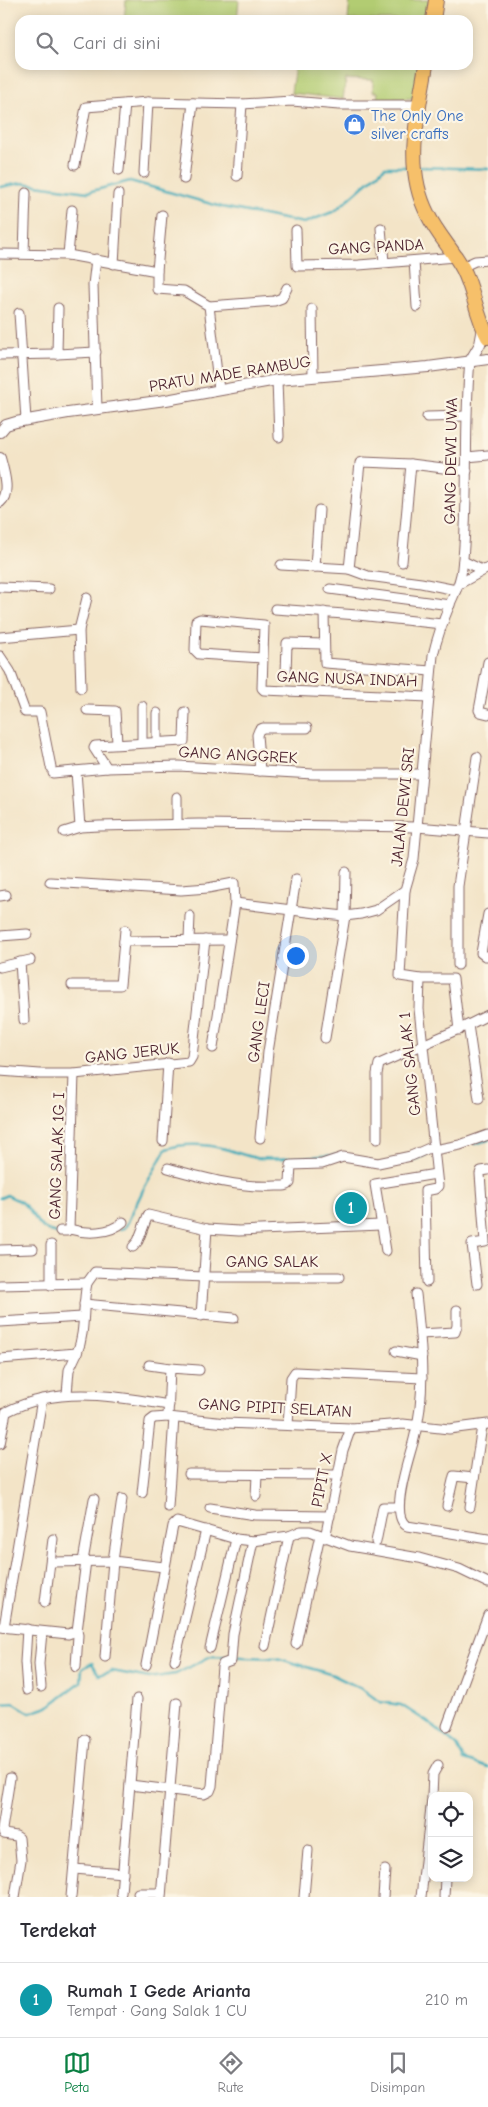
<!DOCTYPE html>
<html lang="id">
<meta charset="utf-8">
<style>
body{margin:0;font-family:"Comic Neue",sans-serif;background:#f2f2f3;color:#2b2b33}
.controls{position:absolute;right:15px;bottom:15px;display:grid;overflow:hidden;border-radius:10px;box-shadow:0 2px 12px #0003}
.controls button{width:45px;height:45px;display:grid;place-items:center;padding:0;border:0;border-bottom:1px solid #e1e1e2;background:#fff;color:#2b2b33;font:25px sans-serif}
.you{position:absolute;left:295px;top:955px;width:18px;height:18px;margin:-12px;border:4px solid #fff;border-radius:50%;background:#1a73e8;box-shadow:0 0 0 8px #1a73e833}
.badge{display:grid;place-items:center;width:32px;height:32px;border-radius:50%;background:#0b8043;color:#fff;font-size:16px;font-weight:700}
.pin{position:absolute;translate:-50% -50%;border:2px solid #fff;box-shadow:0 1px 5px #0006}
.list{margin:0;padding:0;list-style:none}
h2{display:flex;justify-content:space-between;align-items:center;height:65px;margin:0;padding:0 20px;font-size:21px}
h2 small{font-size:16px;font-weight:400;color:#7c7c81}
.list li{display:grid;grid-template-columns:32px 1fr auto;gap:15px;align-items:center;box-sizing:border-box;height:75px;padding:0 20px;border-top:1px solid #e1e1e2}
.list b{display:block;font-size:19px;white-space:nowrap}
.list p{margin:0;font-size:16px;white-space:nowrap;color:#7c7c81}
.list em{font-size:16px;font-style:normal;color:#7c7c81}
.icon{flex:none;width:28px;height:28px;fill:none;stroke:currentColor;stroke-width:2;stroke-linecap:round;stroke-linejoin:round}
.map{position:relative;flex:none;width:488px;height:1897px;overflow:hidden}
.search{position:absolute;background:#fff;box-shadow:0 2px 12px #0003;left:15px;right:15px;top:15px;height:55px;display:flex;align-items:center;gap:12px;box-sizing:border-box;padding:0 18px;border-radius:15px;color:#7c7c81;font-size:19px}
.sheet{height:140px;background:#fff}
nav{display:flex;justify-content:space-around;align-items:center;box-sizing:border-box;height:70px;border-top:1px solid #e1e1e2;background:#fff;font-size:14px;color:#7c7c81}
nav a{display:grid;justify-items:center;gap:2px}
nav .on{color:#0b8043}
.map>svg:first-child{display:block}
.green{fill:#b2cc72;stroke:#7e764e}
.lines{fill:none;stroke-linecap:round;stroke-linejoin:round}
.stream{stroke:#3baab9;stroke-width:2.5}
.minor-casing{stroke:#856462;stroke-width:11}
.tertiary-casing{stroke:#856462;stroke-width:12}
.trunk-casing{stroke:#856462;stroke-width:16}
.minor{stroke:#fff;stroke-width:9}
.tertiary{stroke:#fff;stroke-width:10}
.trunk{stroke:#f6c06b;stroke-width:14}
.labels{text-anchor:middle;dominant-baseline:central;stroke-width:4.5;stroke-linejoin:round;paint-order:stroke}
.shop-label{font-size:16px;fill:#366cbe;stroke:#fcf5e5;text-anchor:start}
.street-label{font-size:16px;fill:#4a1f2b;stroke:#fcf5e5}
</style>
<div class="map">
<svg width="488" height="1897" viewBox="0 0 488 1897">
<rect width="100%" height="100%" fill="#fcf5e5"/>
<filter id="ink" filterUnits="userSpaceOnUse"><feTurbulence type="fractalNoise" baseFrequency=".02" numOctaves="2"/><feDisplacementMap in="SourceGraphic" scale="10" xChannelSelector="R" yChannelSelector="G"/><feConvolveMatrix kernelMatrix="1 2 1 2 8 2 1 2 1" color-interpolation-filters="sRGB"/></filter>
<filter id="wash" filterUnits="userSpaceOnUse"><feTurbulence type="fractalNoise" baseFrequency=".0096" numOctaves="4" result="noise"/><feDisplacementMap in="SourceGraphic" scale="20" xChannelSelector="R" yChannelSelector="G"/><feGaussianBlur stdDeviation="1.12" result="paint"/><feColorMatrix in="noise" values="0 0 0 0 0 0 0 0 0 0 0 0 0 0 0 0 0 1.4 0 .05"/><feComposite in="paint" operator="in"/></filter>
<g filter="url(#wash)">
<rect width="100%" height="100%" fill="#f3e4c7"/>
<g class="green">
<polygon points="126,0 239,0 237,20 124,20"/>
<polygon points="350,0 429,0 426,20 348,20"/>
<polygon points="295,65 420,65 415,98 377,100 378,92 373,92 373,80 346,79 343,99 291,93"/>
</g>
<g class="lines">
<g class="stream">
<polyline points="420,167 488,169"/>
<polyline points="0,187 22,183 88,192 130,181 222,207 304,223 335,211 385,167 409,167"/>
<polyline points="475,1144 488,1140"/>
<polyline points="391,1164 416,1160 432,1152"/>
<path d="M0 1198 7 1195C12 1198 18 1200 22 1203 36 1213 35 1230 57 1233"/>
<path d="M120 1229 125 1228 143 1190 166 1149C188 1141 216 1145 238 1153 244 1155 250 1157 257 1158 283 1160 311 1156 338 1155"/>
<polyline points="0,1704 14,1703 30,1713 48,1707 81,1682 82,1669 92,1663 99,1675 112,1671 149,1678 176,1674 211,1656 277,1658 333,1675 362,1689 380,1702 401,1705 429,1723 457,1746 464,1760 488,1768"/>
</g>
</g>
</g>
<g filter="url(#ink)">
<g class="lines">
<defs>
<g id="minor">
<polyline points="75,165 86,107 148,102 242,104 292,101 339,105 419,105"/>
<polyline points="119,170 125,104"/>
<polyline points="144,173 148,102"/>
<polyline points="237,176 242,104"/>
<polyline points="184,179 193,103"/>
<polyline points="381,228 384,262"/>
<polyline points="296,230 297,266 359,265 456,257"/>
<polyline points="24,253 26,193"/>
<polyline points="0,254 68,255 157,271 157,289 184,291 209,306 219,390"/>
<polyline points="68,255 72,210"/>
<polyline points="96,259 93,285 97,409"/>
<polyline points="414,261 417,307"/>
<polyline points="114,264 118,194"/>
<polyline points="462,267 475,261 488,260"/>
<polyline points="157,271 162,215"/>
<polyline points="209,306 274,301 282,298 287,288"/>
<polyline points="58,308 57,354 96,352"/>
<polyline points="312,309 313,376"/>
<polyline points="19,313 26,420"/>
<polyline points="0,355 57,354"/>
<polyline points="277,380 279,437"/>
<polyline points="427,417 466,416"/>
<polyline points="467,457 488,455"/>
<polyline points="463,561 482,570"/>
<polyline points="402,562 411,464 467,471"/>
<polyline points="281,565 349,569 360,463 363,462 411,464"/>
<polyline points="315,567 319,510"/>
<polyline points="349,569 368,576 421,583 456,590"/>
<polyline points="459,584 488,568"/>
<polyline points="0,587 49,589"/>
<polyline points="330,589 450,605"/>
<polyline points="275,609 358,615 442,624"/>
<polyline points="324,612 325,663 431,671"/>
<polyline points="0,637 79,630"/>
<polyline points="0,656 10,671 25,712 40,712 51,767"/>
<polyline points="263,658 199,654 195,650 196,621 200,619 264,625 262,688 264,690 429,697"/>
<polyline points="488,662 479,710 480,712 488,714"/>
<polyline points="286,674 287,643 323,644"/>
<polyline points="81,688 79,630 87,598"/>
<polyline points="87,710 115,711 117,743"/>
<polyline points="157,741 157,713"/>
<polyline points="142,742 142,706"/>
<polyline points="107,768 94,748 95,746 184,741 185,712"/>
<polyline points="76,771 80,827"/>
<polyline points="260,771 257,735 259,730 263,728 307,728"/>
<polyline points="53,773 107,768 179,766 313,774 422,774"/>
<polyline points="177,824 177,797"/>
<polyline points="64,832 80,827 99,826 199,824 417,827 488,833"/>
<polyline points="50,882 181,890 208,888 234,883 235,903 213,1048"/>
<polyline points="405,890 400,976 420,979 453,979 459,1030"/>
<polyline points="0,896 6,895"/>
<path d="M235 903 316 913 345 916 361 914 376 910 405 890 414 859 433 655C437 638 443 621 450 604 455 592 461 582 462 568 470 500 463 430 470 361"/>
<polyline points="488,914 481,953 485,956 488,956"/>
<polyline points="0,936 27,934"/>
<polyline points="189,939 190,916"/>
<polyline points="124,941 229,940"/>
<polyline points="20,962 24,1020"/>
<polyline points="458,965 458,886 477,757"/>
<polyline points="0,967 30,960"/>
<polyline points="420,979 419,1009 438,1186 435,1189 425,1191 427,1282"/>
<polyline points="72,985 120,985 125,930"/>
<polyline points="468,1025 488,1015"/>
<polyline points="325,1038 345,916 346,872"/>
<polyline points="0,1071 40,1074 74,1074 189,1062 192,1057 205,940"/>
<polyline points="260,1138 268,1052 296,879"/>
<polyline points="377,1139 377,1074 379,1064 468,1025 479,1099"/>
<polyline points="163,1141 168,1063"/>
<polyline points="434,1150 460,1145 488,1135"/>
<path d="M168 1168C204 1178 238 1188 276 1186 282 1186 287 1187 290 1183L291 1165 322 1164 343 1157 378 1163 411 1156 434 1146"/>
<path d="M69 1229C87 1234 110 1234 123 1222"/>
<polyline points="60,1231 67,1231 69,1229 74,1074"/>
<polyline points="133,1247 138,1241 148,1215 207,1229 239,1231 381,1225"/>
<polyline points="0,1250 33,1249"/>
<polyline points="386,1251 375,1184 436,1174"/>
<polyline points="87,1283 95,1272 204,1277 339,1277"/>
<polyline points="477,1284 472,1244 485,1242 480,1174 481,1171 488,1170"/>
<path d="M0 1285 87 1283C82 1307 86 1331 77 1353"/>
<polyline points="51,1285 51,1245"/>
<path d="M416 1294C421 1341 427 1393 414 1439 410 1456 388 1516 407 1526L488 1539"/>
<polyline points="84,1304 234,1318"/>
<polyline points="201,1316 207,1229"/>
<polyline points="0,1322 82,1317"/>
<polyline points="420,1334 455,1332 457,1326 457,1310"/>
<polyline points="396,1351 422,1356"/>
<polyline points="0,1359 77,1353 69,1370 67,1394"/>
<polyline points="149,1365 170,1368"/>
<polyline points="199,1370 170,1368 168,1417 226,1423 351,1428 403,1424 449,1429 488,1424"/>
<polyline points="288,1425 291,1378 295,1372 422,1378"/>
<path d="M0 1444 6 1412C58 1385 114 1396 169 1405"/>
<polyline points="189,1474 338,1475"/>
<polyline points="142,1493 150,1421 154,1418 168,1417"/>
<polyline points="256,1496 257,1475"/>
<polyline points="447,1506 454,1476 474,1478"/>
<polyline points="168,1507 174,1418"/>
<polyline points="470,1507 482,1426"/>
<polyline points="210,1508 255,1515 330,1516"/>
<polyline points="325,1538 343,1450 351,1428"/>
<polyline points="376,1542 383,1507 399,1507"/>
<polyline points="83,1561 94,1499"/>
<polyline points="51,1562 113,1561 164,1567"/>
<polyline points="45,1602 53,1539"/>
<polyline points="1,1627 68,1634 77,1631"/>
<polyline points="4,1627 42,1399"/>
<polyline points="296,1644 320,1535"/>
<polyline points="265,1646 289,1536"/>
<polyline points="210,1648 236,1539"/>
<polyline points="105,1657 113,1561 122,1499"/>
<polyline points="175,1660 206,1530"/>
<polyline points="146,1665 173,1526 177,1522 236,1539 253,1541 289,1536 301,1531 310,1531 350,1546 419,1558 459,1569 488,1583"/>
<polyline points="76,1667 78,1635 77,1631 86,1561"/>
<polyline points="41,1687 39,1664 42,1632"/>
<polyline points="27,1690 25,1662 27,1629"/>
<polyline points="447,1726 488,1615"/>
<polyline points="10,1778 2,1829 4,1834 16,1836 19,1838 21,1860 15,1897"/>
<polyline points="130,1785 204,1794 210,1791 212,1786 222,1667 223,1664 231,1661 233,1634 253,1541"/>
<polyline points="432,1796 433,1774 438,1765"/>
<polyline points="74,1869 123,1873"/>
<polyline points="121,1893 137,1699"/>
<polyline points="138,1893 161,1893"/>
<polyline points="71,1897 85,1740"/>
<polyline points="161,1897 177,1703"/>
<polyline points="304,1897 308,1850"/>
<polyline points="383,1897 385,1870"/>
<polyline points="421,1897 432,1798"/>
<polyline points="444,1897 445,1878"/>
</g>
<g id="tertiary">
<polyline points="470,361 480,344 483,328"/>
<polyline points="0,432 6,425 16,422 68,413 166,400 277,380 428,367 488,359"/>
<path d="M0 458C3 470 11 493 0 502"/>
</g>
<g id="trunk">
<polyline points="433,20 436,0"/>
<path d="M426 65C418 115 403 167 428 215 437 234 453 250 463 269 474 290 476 316 488 337"/>
</g>
</defs>
<use href="#minor" class="minor-casing"/>
<use href="#tertiary" class="tertiary-casing"/>
<use href="#trunk" class="trunk-casing"/>
<use href="#minor" class="minor"/>
<use href="#tertiary" class="tertiary"/>
<use href="#trunk" class="trunk"/>
</g>
</g>
<defs>
<symbol id="shop-disc" viewBox="-11 -11 22 22"><circle r="9.5" fill="#3f7fe0" stroke="#fcf5e5"/><path d="M-5-2.5h2.3a2.7 3.5 0 0 1 5.4 0H5L5.5 6h-11ZM-1.5-2.5h3a1.5 2.3 0 0 0-3 0Z" fill="#fff"/></symbol>
</defs>
<g fill-rule="evenodd">
<use href="#shop-disc" x="342" y="112" width="25" height="25"/>
</g>
<g class="labels">
<g class="shop-label">
<text x="371" y="116">The Only One<tspan x="371" dy="18">silver crafts</tspan></text>
</g>
<g class="street-label">
<text transform="translate(376 247) rotate(-3)">GANG PANDA</text>
<text transform="translate(230 374) rotate(-9)">PRATU MADE RAMBUG</text>
<text transform="translate(451 461) rotate(-89)">GANG DEWI UWA</text>
<text transform="translate(347 679) rotate(2)">GANG NUSA INDAH</text>
<text transform="translate(238 755) rotate(3)">GANG ANGGREK</text>
<text transform="translate(403 807) rotate(-84)">JALAN DEWI SRI</text>
<text transform="translate(259 1022) rotate(-82)">GANG LECI</text>
<text transform="translate(132 1053) rotate(-6)">GANG JERUK</text>
<text transform="translate(410 1064) rotate(-96)">GANG SALAK 1</text>
<text transform="translate(57 1156) rotate(-88)">GANG SALAK 1G I</text>
<text x="272" y="1262">GANG SALAK</text>
<text transform="translate(275 1408) rotate(3)">GANG PIPIT SELATAN</text>
<text transform="translate(322 1480) rotate(-79)">PIPIT X</text>
</g>
</g>
</svg>
<div class="controls">
<button><svg class="icon" aria-label="locate" viewBox="0 0 24 24"><circle cx="12" cy="12" r="6"/><path d="M12 2v4M12 18v4M2 12h4M18 12h4"/></svg></button>
<button><svg class="icon" aria-label="layers" viewBox="0 0 24 24"><path d="M12 4l9 5-9 5-9-5zM3 14l9 5 9-5"/></svg></button>
</div>
<div class="you"></div>
<div class="pin badge" style="left:351px;top:1208px;background:#0f9aa8">1</div>
<div class="search"><svg class="icon" aria-label="search" viewBox="0 0 24 24"><circle cx="10" cy="10" r="6"/><path d="M15 15l6 6"/></svg>Cari di sini</div>
</div>
<section class="sheet">
<h2>Terdekat<small></small></h2>
<ul class="list">
<li><span class="badge" style="background:#0f9aa8">1</span><div><b>Rumah I Gede Arianta</b><p>Tempat · Gang Salak 1 CU</p></div><em>210 m</em></li>
</ul>
</section>
<nav>
<a class="on"><svg class="icon" aria-label="map" viewBox="0 0 24 24"><path d="M3 6l6-2 6 2 6-2v14l-6 2-6-2-6 2zM9 4v14M15 6v14"/></svg>Peta</a>
<a><svg class="icon" aria-label="directions" viewBox="0 0 24 24"><path d="M12 3l9 9-9 9-9-9zM9 14v-3h6M13 9l2 2-2 2"/></svg>Rute</a>
<a><svg class="icon" aria-label="saved" viewBox="0 0 24 24"><path d="M7 4h10v16l-5-4-5 4z"/></svg>Disimpan</a>
</nav>
